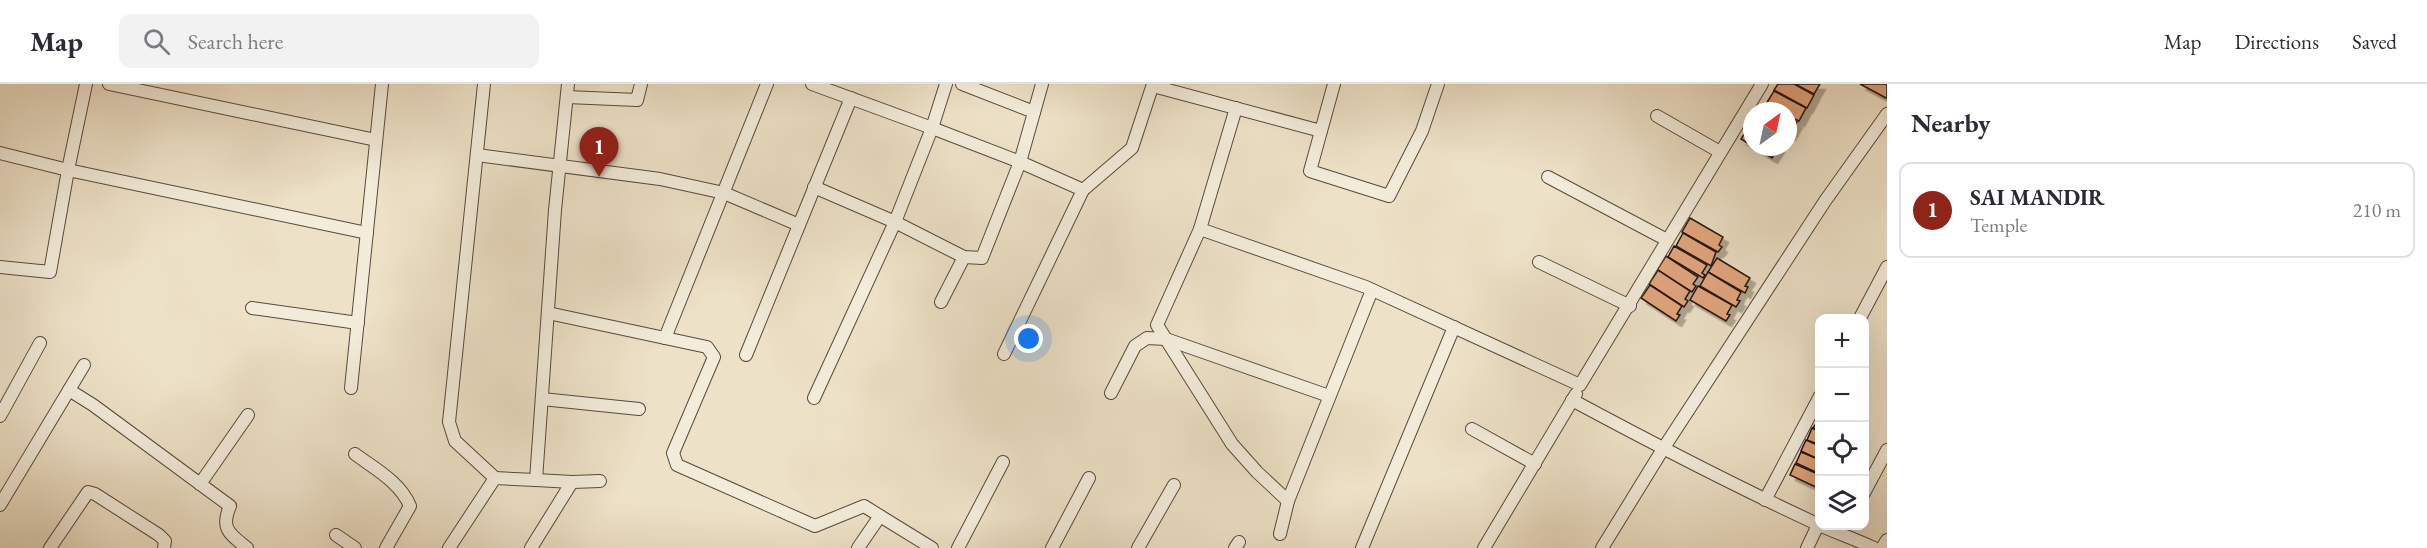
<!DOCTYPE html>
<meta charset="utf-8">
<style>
body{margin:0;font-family:"EB Garamond",serif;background:#f2f2f3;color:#2b2b33}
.controls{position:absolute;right:18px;bottom:18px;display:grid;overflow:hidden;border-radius:12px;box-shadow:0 6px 24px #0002}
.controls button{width:54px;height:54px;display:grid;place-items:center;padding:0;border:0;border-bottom:2px solid #e1e1e2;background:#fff;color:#2b2b33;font:30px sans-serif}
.compass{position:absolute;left:1743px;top:18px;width:54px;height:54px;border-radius:50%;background:#fff;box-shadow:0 6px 24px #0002;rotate:33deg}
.you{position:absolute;left:1029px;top:255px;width:21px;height:21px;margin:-15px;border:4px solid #fff;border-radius:50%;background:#1a73e8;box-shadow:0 0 0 9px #1a73e833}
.badge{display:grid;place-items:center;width:39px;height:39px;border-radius:50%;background:#8f2418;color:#fff;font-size:20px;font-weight:700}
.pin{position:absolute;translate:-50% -50px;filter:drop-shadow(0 2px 3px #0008)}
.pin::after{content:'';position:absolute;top:32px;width:21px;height:18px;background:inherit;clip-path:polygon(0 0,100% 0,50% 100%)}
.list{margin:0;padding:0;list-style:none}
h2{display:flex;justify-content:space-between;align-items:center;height:78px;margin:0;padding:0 24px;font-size:26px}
h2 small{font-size:20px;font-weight:400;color:#7c7c81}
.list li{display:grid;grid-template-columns:39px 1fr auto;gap:18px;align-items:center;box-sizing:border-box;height:96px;margin:0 12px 12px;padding:0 12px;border:2px solid #e1e1e2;border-radius:12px}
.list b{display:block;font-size:22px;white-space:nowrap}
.list p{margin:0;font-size:20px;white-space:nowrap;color:#7c7c81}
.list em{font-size:20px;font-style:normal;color:#7c7c81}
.icon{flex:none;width:33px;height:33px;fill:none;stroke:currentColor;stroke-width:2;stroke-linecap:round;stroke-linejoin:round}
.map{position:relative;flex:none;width:1887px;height:464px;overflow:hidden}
header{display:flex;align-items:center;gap:36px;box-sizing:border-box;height:84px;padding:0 30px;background:#fff;border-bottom:2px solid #e1e1e2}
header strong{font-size:28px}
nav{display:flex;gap:33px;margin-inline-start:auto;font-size:21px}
.search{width:420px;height:54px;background:#f2f2f3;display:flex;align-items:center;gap:15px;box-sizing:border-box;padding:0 21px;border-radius:12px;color:#7c7c81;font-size:22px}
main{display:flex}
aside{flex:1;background:#fff}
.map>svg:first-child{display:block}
.building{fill:#e2a57d;stroke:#26170e;stroke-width:1.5;filter:url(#shadow)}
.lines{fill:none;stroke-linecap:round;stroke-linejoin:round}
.minor-casing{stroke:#584a3c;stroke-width:14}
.minor{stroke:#f3ecdb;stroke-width:12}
</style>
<header>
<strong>Map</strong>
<div class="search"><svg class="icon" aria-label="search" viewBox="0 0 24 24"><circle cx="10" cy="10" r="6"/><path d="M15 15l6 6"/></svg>Search here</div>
<nav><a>Map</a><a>Directions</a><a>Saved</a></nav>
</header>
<main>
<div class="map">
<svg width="1887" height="464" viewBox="0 0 1887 464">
<defs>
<filter id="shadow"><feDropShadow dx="5.5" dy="5.5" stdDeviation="0" flood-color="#0004"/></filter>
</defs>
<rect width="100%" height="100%" fill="#ede1c7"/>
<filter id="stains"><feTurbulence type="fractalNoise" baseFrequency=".00333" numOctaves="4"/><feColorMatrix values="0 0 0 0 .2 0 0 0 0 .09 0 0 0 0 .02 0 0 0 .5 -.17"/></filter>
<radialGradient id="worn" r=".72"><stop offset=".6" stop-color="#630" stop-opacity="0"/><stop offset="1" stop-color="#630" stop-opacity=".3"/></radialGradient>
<g class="building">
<polygon points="1778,0 1794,0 1814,11 1807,24 1774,6"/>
<polygon points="1795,0 1820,0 1814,10"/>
<polygon points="1860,0 1887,0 1887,13 1886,14"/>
<polygon points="1774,7 1806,24 1799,37 1788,32 1788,27 1780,27 1766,20"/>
<polygon points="1765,20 1778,27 1761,27"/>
<polygon points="1788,32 1797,38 1790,51 1788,49"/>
<polygon points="1752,37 1752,62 1741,55"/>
<polygon points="1754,63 1779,63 1772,74"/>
<polygon points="1690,134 1723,153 1719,161 1722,163 1718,168 1682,148"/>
<polygon points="1683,149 1716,168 1711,182 1676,162"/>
<polygon points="1674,162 1707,181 1702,189 1705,191 1703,194 1668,173"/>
<polygon points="1666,172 1698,193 1693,200 1696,202 1692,208 1657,186"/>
<polygon points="1717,174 1750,194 1745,202 1748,203 1745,209 1708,188"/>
<polygon points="1658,186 1690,207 1685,215 1688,217 1684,223 1649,200"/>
<polygon points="1708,188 1741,208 1737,216 1740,217 1736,223 1700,202"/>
<polygon points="1650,201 1682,222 1677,230 1680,231 1676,237 1641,214"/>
<polygon points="1698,202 1732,221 1727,230 1730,231 1726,237 1690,216"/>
<polygon points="1820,333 1820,347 1813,344"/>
<polygon points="1812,344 1820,348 1820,361 1807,356"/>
<polygon points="1806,356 1820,362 1820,376 1801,367"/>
<polygon points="1801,368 1820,376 1820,390 1796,379"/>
<polygon points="1795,380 1820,391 1820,405 1790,391"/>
</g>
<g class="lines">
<defs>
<g id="minor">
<polyline points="109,0 376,56"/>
<polyline points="484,0 449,338 455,357 495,394"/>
<polyline points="812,0 932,44 946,0"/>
<polyline points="962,0 1034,28"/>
<polyline points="1334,0 1310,87 1389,112 1422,47 1438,0"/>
<polyline points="1153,2 1321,47"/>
<polyline points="567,13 637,16 641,0"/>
<polyline points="1236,24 1200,145 1366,203 1580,301 1762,0"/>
<polyline points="1657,32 1720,68"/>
<polyline points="0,69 68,86 86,0"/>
<polyline points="477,71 660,95 724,109 799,141"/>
<polyline points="1548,93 1667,156"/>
<polyline points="1083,106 1132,64 1153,0"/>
<polyline points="1200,145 1157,241 1232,360 1257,388 1288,417 1372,206"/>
<polyline points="1539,178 1630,222"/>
<polyline points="0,183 50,188 68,86 367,149"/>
<polyline points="941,218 964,173"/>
<polyline points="252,224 358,239"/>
<polyline points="548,229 707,263 714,273 673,369 677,381 815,442 864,422 880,432 858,464"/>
<polyline points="1860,234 1887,183"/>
<polyline points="665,254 767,0"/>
<polyline points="1004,270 1083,106 1020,78 1042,0"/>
<polyline points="746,271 851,14"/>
<polyline points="351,304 382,0"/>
<polyline points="69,306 84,281"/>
<polyline points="1111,309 1135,262 1147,254 1166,255 1329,312"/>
<polyline points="814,314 895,138 932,44 1020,78 982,174 964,173 895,138 814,103"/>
<polyline points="542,315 639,325"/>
<path d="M1572 316C1652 359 1733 401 1815 439 1834 448 1855 455 1874 464"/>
<polyline points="0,332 40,259"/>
<polyline points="1472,345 1535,380"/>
<path d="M355 370C375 385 400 398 410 422L386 464"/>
<polyline points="572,398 600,397"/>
<polyline points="200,400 248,331"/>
<polyline points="1864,409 1887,366"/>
<polyline points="1765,416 1820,312"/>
<path d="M0 421 69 306 93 321 230 422C220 445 230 450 247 464"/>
<polyline points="880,432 932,464"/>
<polyline points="1280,450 1288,417"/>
<polyline points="336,451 355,464"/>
<polyline points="50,464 88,408 95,410 159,451 165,457 164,464"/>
<polyline points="449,464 495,394 536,396 555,126 568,0"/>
<polyline points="531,464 572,398 536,396"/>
<polyline points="958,464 1003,378"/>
<polyline points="1052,464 1089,394"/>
<polyline points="1138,464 1174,401"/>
<polyline points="1235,464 1239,458"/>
<polyline points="1362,464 1454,243"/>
<polyline points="1484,464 1576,310"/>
<polyline points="1602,464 1663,365 1825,117 1887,30"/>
<polyline points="1807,464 1818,441"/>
<polyline points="1882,464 1887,456"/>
</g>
</defs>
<use href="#minor" class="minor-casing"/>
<use href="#minor" class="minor"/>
</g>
<rect width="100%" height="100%" filter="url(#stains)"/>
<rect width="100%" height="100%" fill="url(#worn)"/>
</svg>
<div class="controls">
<button>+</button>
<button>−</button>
<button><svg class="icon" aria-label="locate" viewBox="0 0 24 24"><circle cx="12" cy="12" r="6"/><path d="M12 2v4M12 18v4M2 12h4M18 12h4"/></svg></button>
<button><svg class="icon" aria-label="layers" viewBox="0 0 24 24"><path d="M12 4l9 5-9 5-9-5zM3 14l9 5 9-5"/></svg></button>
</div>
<svg class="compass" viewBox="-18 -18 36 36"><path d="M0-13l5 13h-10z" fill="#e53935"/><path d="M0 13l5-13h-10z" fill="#7c7c81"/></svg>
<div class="you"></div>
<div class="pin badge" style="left:599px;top:93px">1</div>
</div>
<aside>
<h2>Nearby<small></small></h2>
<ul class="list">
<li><span class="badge">1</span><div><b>SAI MANDIR</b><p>Temple</p></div><em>210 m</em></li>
</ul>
</aside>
</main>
